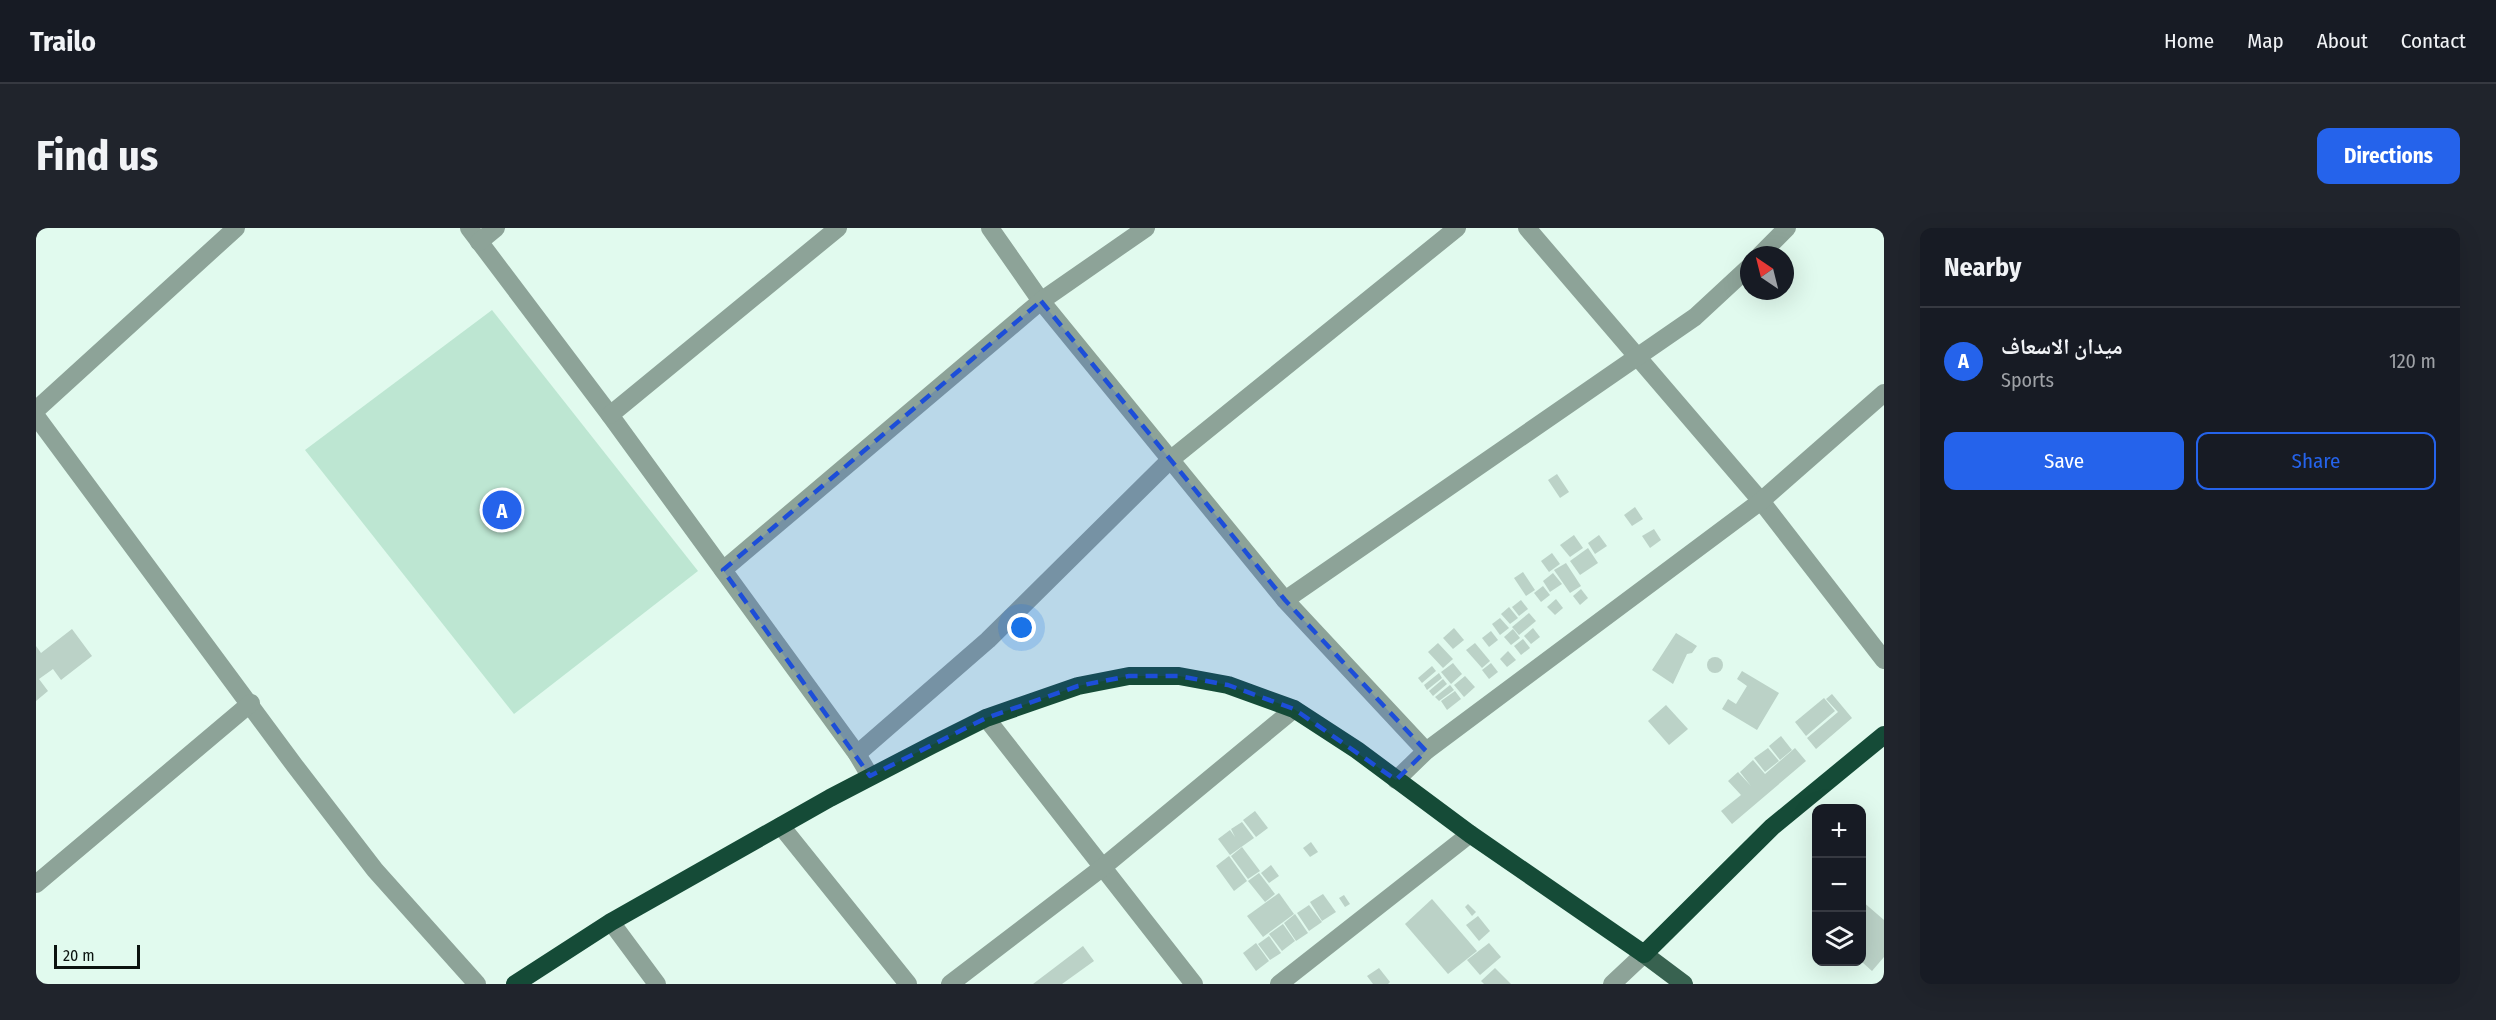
<!DOCTYPE html>
<meta charset="utf-8">
<style>
body{margin:0;font-family:"Fira Sans Condensed","Noto Naskh Arabic",sans-serif;background:#20242c;color:#f1f3f6}
.controls{position:absolute;right:18px;bottom:18px;display:grid;overflow:hidden;border-radius:12px;box-shadow:0 6px 24px #0002}
.controls button{width:54px;height:54px;display:grid;place-items:center;padding:0;border:0;border-bottom:2px solid #363941;background:#171b24;color:#f1f3f6;font:30px sans-serif}
.compass{position:absolute;left:1704px;top:18px;width:54px;height:54px;border-radius:50%;background:#171b24;box-shadow:0 6px 24px #0002;rotate:325deg}
.scale{position:absolute;left:18px;bottom:15px;width:86px;box-sizing:border-box;padding-left:6px;border:3px solid #0b130f;border-top:0;font-size:16px;line-height:21px;white-space:nowrap;color:#0b130f;-webkit-text-stroke:4px #e1faee;paint-order:stroke}
.you{position:absolute;left:986px;top:400px;width:21px;height:21px;margin:-15px;border:4px solid #fff;border-radius:50%;background:#1a73e8;box-shadow:0 0 0 9px #1a73e833}
.badge{display:grid;place-items:center;width:39px;height:39px;border-radius:50%;background:#2563eb;color:#fff;font-size:20px;font-weight:700}
.pin{position:absolute;translate:-50% -50%;border:3px solid #fff;box-shadow:0 2px 6px #0006}
.list{margin:0;padding:0;list-style:none}
h2{display:flex;justify-content:space-between;align-items:center;height:78px;margin:0;padding:0 24px;font-size:26px}
h2 small{font-size:20px;font-weight:400;color:#9ea1a6}
.list li{display:grid;grid-template-columns:39px 1fr auto;gap:18px;align-items:center;box-sizing:border-box;height:108px;padding:0 24px;border-top:2px solid #363941}
.list b{display:block;font-size:22px;white-space:nowrap}
.list p{margin:0;font-size:20px;white-space:nowrap;color:#9ea1a6}
.list em{font-size:20px;font-style:normal;color:#9ea1a6}
.actions{display:flex;gap:12px;padding:18px 24px}
.actions a{flex:1;padding:14px 0;border:2px solid #2563eb;border-radius:12px;text-align:center;font-size:21px;color:#2563eb}
.actions .main{background:#2563eb;color:#fff}
.icon{flex:none;width:33px;height:33px;fill:none;stroke:currentColor;stroke-width:2;stroke-linecap:round;stroke-linejoin:round}
.map{position:relative;flex:none;width:1848px;height:756px;overflow:hidden;border-radius:12px}
header{display:flex;align-items:center;gap:36px;box-sizing:border-box;height:84px;padding:0 30px;background:#171b24;border-bottom:2px solid #363941}
header strong{font-size:28px}
nav{display:flex;gap:33px;margin-inline-start:auto;font-size:21px}
.intro{display:flex;align-items:center;justify-content:space-between;box-sizing:border-box;height:144px;padding:0 36px}
h1{margin:0;font-size:42px}
.button{padding:15px 27px;border-radius:12px;background:#2563eb;color:#fff;font-size:21px;font-weight:700}
main{display:flex;gap:36px;padding:0 36px}
aside{flex:1;background:#171b24;border-radius:12px;box-shadow:0 6px 24px #0002}
.map>svg:first-child{display:block}
.green{fill:#bde6d2}
.building{fill:#bbd2c7}
.lines{fill:none;stroke-linecap:round;stroke-linejoin:round}
.minor{stroke:#8da398;stroke-width:18}
.major{stroke:#386250;stroke-width:18}
.highway{stroke:#154b37;stroke-width:18}
.marked{fill:#1d4ed8;fill-opacity:0.2;stroke:#1d4ed8;stroke-width:4.5;stroke-dasharray:12 8;stroke-linejoin:round}
</style>
<header>
<strong>Trailo</strong>
<nav><a>Home</a><a>Map</a><a>About</a><a>Contact</a></nav>
</header>
<div class="intro"><h1>Find us</h1><a class="button">Directions</a></div>
<main>
<div class="map">
<svg width="1848" height="756" viewBox="0 0 1848 756">
<rect width="100%" height="100%" fill="#e1faee"/>
<polygon class="green" points="456,82 662,343 478,486 269,222"/>
<g class="building">
<polygon points="1521,246 1533,264 1524,270 1512,252"/>
<polygon points="1599,279 1607,291 1596,298 1588,287"/>
<polygon points="1618,301 1625,312 1614,320 1606,308"/>
<polygon points="1538,307 1547,320 1534,329 1524,317"/>
<polygon points="1563,307 1571,318 1559,326 1552,315"/>
<polygon points="1552,320 1562,335 1544,347 1534,333"/>
<polygon points="1516,325 1524,336 1513,344 1505,333"/>
<polygon points="1530,335 1545,358 1534,365 1518,342"/>
<polygon points="1487,344 1499,362 1490,368 1478,350"/>
<polygon points="1517,345 1526,356 1514,364 1507,353"/>
<polygon points="1507,358 1514,367 1505,374 1498,365"/>
<polygon points="1545,361 1552,370 1544,377 1537,368"/>
<polygon points="1520,371 1527,380 1519,387 1511,379"/>
<polygon points="1485,372 1492,381 1483,388 1476,379"/>
<polygon points="1473,379 1482,390 1474,396 1465,386"/>
<polygon points="1493,385 1500,393 1483,407 1476,399"/>
<polygon points="1464,390 1473,400 1464,407 1456,396"/>
<polygon points="1418,400 1428,412 1417,421 1407,410"/>
<polygon points="1497,400 1504,409 1495,416 1488,408"/>
<polygon points="36,401 56,428 25,452 17,441 3,451 12,463 0,473 0,418 5,425"/>
<polygon points="1477,401 1484,410 1475,417 1468,409"/>
<polygon points="1455,403 1462,412 1453,419 1446,410"/>
<polygon points="1640,405 1661,418 1656,425 1651,426 1637,456 1616,442"/>
<polygon points="1487,411 1494,420 1485,427 1478,418"/>
<polygon points="1402,415 1417,431 1407,440 1392,424"/>
<polygon points="1439,415 1454,433 1446,440 1430,422"/>
<polygon points="1472,423 1480,432 1471,439 1464,431"/>
<circle cx="1679" cy="437" r="8"/>
<polygon points="1417,435 1426,446 1415,456 1405,444"/>
<polygon points="1455,435 1462,444 1453,451 1446,442"/>
<polygon points="1396,438 1400,443 1386,455 1382,450"/>
<polygon points="1706,443 1743,465 1721,502 1686,481 1692,471 1700,476 1711,458 1701,451"/>
<polygon points="1403,445 1406,450 1391,462 1388,457"/>
<polygon points="1429,448 1439,459 1428,469 1418,457"/>
<polygon points="1407,451 1411,456 1397,468 1393,463"/>
<polygon points="1414,457 1418,462 1403,473 1399,469"/>
<polygon points="1419,463 1425,471 1411,482 1405,473"/>
<polygon points="1796,466 1816,490 1780,521 1771,510 1802,484 1790,471"/>
<polygon points="1788,470 1799,483 1770,508 1759,494"/>
<polygon points="1630,477 1652,501 1633,517 1612,493"/>
<polygon points="1745,508 1756,522 1744,532 1733,518"/>
<polygon points="1732,520 1743,533 1729,544 1718,530"/>
<polygon points="1759,520 1770,533 1696,596 1685,583 1705,567 1692,553 1702,544 1715,558 1704,544 1717,532 1729,546"/>
<polygon points="1219,583 1232,600 1220,609 1207,592"/>
<polygon points="1206,594 1218,610 1194,627 1182,611 1194,602 1199,609 1195,601"/>
<polygon points="1275,614 1282,624 1274,629 1267,620"/>
<polygon points="1206,619 1224,643 1212,651 1195,628"/>
<polygon points="1193,628 1211,653 1198,663 1180,638"/>
<polygon points="1235,637 1243,648 1233,655 1225,645"/>
<polygon points="1223,645 1239,666 1229,674 1212,653"/>
<polygon points="1243,665 1258,686 1227,709 1211,688"/>
<polygon points="1287,666 1300,684 1286,693 1274,674"/>
<polygon points="1308,667 1314,676 1309,679 1303,670"/>
<polygon points="1396,671 1441,723 1412,746 1369,696"/>
<polygon points="1826,673 1848,692 1848,729 1836,743 1826,734"/>
<polygon points="1432,676 1440,684 1436,688 1429,679"/>
<polygon points="1273,677 1286,694 1273,703 1261,685"/>
<polygon points="1259,686 1272,705 1260,713 1248,695"/>
<polygon points="1442,688 1454,703 1443,713 1430,697"/>
<polygon points="1247,696 1259,713 1246,723 1233,706"/>
<polygon points="1233,708 1245,725 1234,732 1222,716"/>
<polygon points="1220,715 1233,733 1220,743 1207,725"/>
<polygon points="1453,715 1465,729 1444,747 1431,732"/>
<polygon points="1047,718 1058,733 1026,756 997,756"/>
<polygon points="1343,740 1354,754 1352,756 1337,756 1331,748"/>
<polygon points="1459,740 1475,756 1448,756 1445,753"/>
</g>
<g class="lines">
<g class="minor">
<polyline points="433,0 574,187 821,526 834,548"/>
<polyline points="954,0 1005,73 1249,372 1390,523"/>
<polyline points="1491,0 1725,273 1848,432"/>
<polyline points="443,14 460,0"/>
<polyline points="1724,27 1751,0"/>
<polyline points="0,182 200,0"/>
<polyline points="574,187 802,0"/>
<polyline points="0,188 259,538 339,642 441,756"/>
<polyline points="687,342 1005,73 1110,0"/>
<polyline points="1249,372 1659,89 1713,39"/>
<polyline points="950,490 1158,756"/>
<polyline points="821,526 952,412 1134,232 1421,0"/>
<polyline points="1360,552 1390,523 1725,273 1848,165"/>
<polyline points="745,598 872,756"/>
<polyline points="0,656 215,475"/>
<polyline points="575,694 621,756"/>
<polyline points="914,756 1067,639 1258,481"/>
<polyline points="1243,756 1434,606"/>
<polyline points="1576,756 1608,726"/>
</g>
<polyline class="major" points="1608,726 1648,756"/>
<polyline class="highway" points="479,756 575,694 794,570 896,517 950,490 1042,458 1093,448 1143,448 1192,457 1258,481 1321,522 1434,606 1608,726 1736,599 1848,507"/>
</g>
<path class="marked" d="M1005 73 1249 372 1390 523 1360 552 1258 481 1192 457 1143 448H1093L1042 458 950 490 834 548 687 342Z"/>
</svg>
<div class="controls">
<button>+</button>
<button>−</button>
<button><svg class="icon" aria-label="layers" viewBox="0 0 24 24"><path d="M12 4l9 5-9 5-9-5zM3 14l9 5 9-5"/></svg></button>
</div>
<svg class="compass" viewBox="-18 -18 36 36"><path d="M0-13l5 13h-10z" fill="#e53935"/><path d="M0 13l5-13h-10z" fill="#9ea1a6"/></svg>
<div class="scale">20 m</div>
<div class="you"></div>
<div class="pin badge" style="left:466px;top:282px">A</div>
</div>
<aside>
<h2>Nearby<small></small></h2>
<ul class="list">
<li><span class="badge">A</span><div><b>ميدان الاسعاف</b><p>Sports</p></div><em>120 m</em></li>
</ul>
<div class="actions"><a class="main">Save</a><a>Share</a></div>
</aside>
</main>
